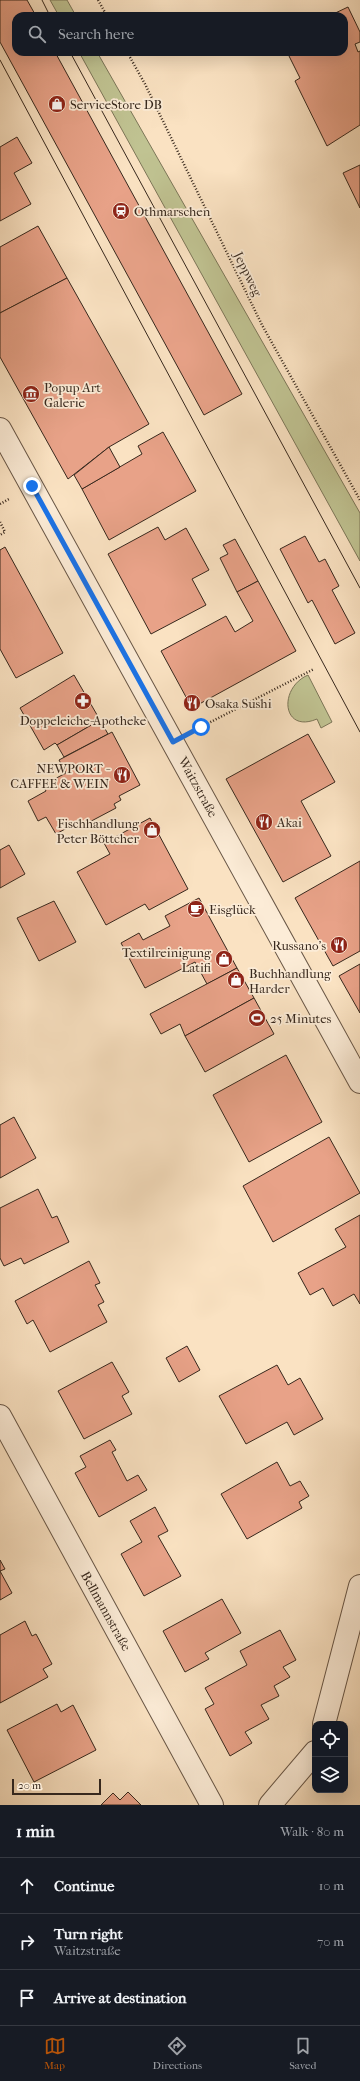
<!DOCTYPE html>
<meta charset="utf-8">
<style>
body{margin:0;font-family:"IM FELL French Canon",serif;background:#20242c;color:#f1f3f6}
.controls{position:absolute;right:12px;bottom:12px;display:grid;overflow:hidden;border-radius:8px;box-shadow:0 4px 16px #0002}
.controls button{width:36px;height:36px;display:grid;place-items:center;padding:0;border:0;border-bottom:1px solid #363941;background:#171b24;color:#f1f3f6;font:20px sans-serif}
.scale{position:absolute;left:12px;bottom:10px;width:89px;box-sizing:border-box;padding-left:4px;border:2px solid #37281d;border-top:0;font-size:11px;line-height:14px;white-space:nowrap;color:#37281d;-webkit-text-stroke:3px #fcecd7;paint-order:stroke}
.stop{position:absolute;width:12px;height:12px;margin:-9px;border:3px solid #1a73e8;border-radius:50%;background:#fff}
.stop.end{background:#1a73e8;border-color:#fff;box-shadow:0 1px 4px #0008}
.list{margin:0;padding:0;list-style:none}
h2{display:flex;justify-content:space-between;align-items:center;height:52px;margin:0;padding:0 16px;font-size:17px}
h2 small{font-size:13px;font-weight:400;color:#9ea1a6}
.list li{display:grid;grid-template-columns:26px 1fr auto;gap:12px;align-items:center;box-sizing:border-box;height:56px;padding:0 16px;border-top:1px solid #363941}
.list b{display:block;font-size:15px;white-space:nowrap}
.list p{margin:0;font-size:13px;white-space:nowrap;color:#9ea1a6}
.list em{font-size:13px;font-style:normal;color:#9ea1a6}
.icon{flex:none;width:22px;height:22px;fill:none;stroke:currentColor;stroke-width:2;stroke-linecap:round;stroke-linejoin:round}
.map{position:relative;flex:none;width:360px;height:1805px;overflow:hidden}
.search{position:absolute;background:#171b24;box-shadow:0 4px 16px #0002;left:12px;right:12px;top:12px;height:44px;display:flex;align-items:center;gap:10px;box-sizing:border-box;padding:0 14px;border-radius:12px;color:#9ea1a6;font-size:15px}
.sheet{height:220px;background:#171b24}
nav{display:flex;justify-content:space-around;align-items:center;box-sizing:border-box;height:56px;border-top:1px solid #363941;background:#171b24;font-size:11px;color:#9ea1a6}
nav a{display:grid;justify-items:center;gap:2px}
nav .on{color:#b45309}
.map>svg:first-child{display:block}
.green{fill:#c0c392;stroke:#7c7658}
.building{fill:#e8a288;stroke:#37281d}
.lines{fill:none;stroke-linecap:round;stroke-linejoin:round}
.minor-casing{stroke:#685646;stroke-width:24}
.path{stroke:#37281d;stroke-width:2.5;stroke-dasharray:1 2;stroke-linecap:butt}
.minor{stroke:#fcecd7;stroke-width:22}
.tram{stroke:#37281d;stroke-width:1}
.route{stroke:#1a73e8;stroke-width:5}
.labels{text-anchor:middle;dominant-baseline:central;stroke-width:3.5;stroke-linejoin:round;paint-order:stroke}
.poi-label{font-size:13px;fill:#37281d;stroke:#fcecd7;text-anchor:start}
.street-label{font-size:13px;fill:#37281d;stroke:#fcecd7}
</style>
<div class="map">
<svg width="360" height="1805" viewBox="0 0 360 1805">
<rect width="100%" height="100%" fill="#fae2c2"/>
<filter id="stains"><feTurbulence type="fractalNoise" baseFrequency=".005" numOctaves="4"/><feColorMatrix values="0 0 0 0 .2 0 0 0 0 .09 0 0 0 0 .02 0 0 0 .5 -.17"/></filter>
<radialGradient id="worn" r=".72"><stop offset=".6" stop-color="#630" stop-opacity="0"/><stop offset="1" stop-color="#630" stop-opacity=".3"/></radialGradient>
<g class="green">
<polygon points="50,0 67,0 76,16 59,16"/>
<polygon points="79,52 97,52 360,513 360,561"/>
<path d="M308 675 332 722 321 728 317 719C282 734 278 688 308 675Z"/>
</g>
<g class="building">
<polygon points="0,0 27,0 36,16 16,16 16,52 55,52 242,394 204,415 0,42"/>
<polygon points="348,7 360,32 360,42 355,44 358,52 360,51 360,125 327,146 295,81 300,78 287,52 344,52 344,16 329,16"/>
<polygon points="17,137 32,163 14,173 31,204 0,221 0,147"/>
<polygon points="360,165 360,208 343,173"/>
<polygon points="38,226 67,278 0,313 0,247"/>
<polygon points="67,278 149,424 109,447 68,479 0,357 0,313"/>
<polygon points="163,432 196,491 109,540 82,489 142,454 138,446"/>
<polygon points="109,447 120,467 82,489 74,475"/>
<polygon points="158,527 165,540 186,528 209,570 192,579 206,605 151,634 108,554"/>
<polygon points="305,536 319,562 325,559 339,586 332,590 355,633 335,644 312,600 308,603 280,549"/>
<polygon points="235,539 258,581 237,592 220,558 228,554 223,545"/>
<polygon points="5,547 63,653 16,678 0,649 0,550"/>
<polygon points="258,581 296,651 192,708 161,651 226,616 235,632 253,621 237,592"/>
<polygon points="74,675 100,720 57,745 55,743 44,750 20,708"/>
<polygon points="100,720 108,734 64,757 57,745"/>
<polygon points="112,732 140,785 119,796 121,800 114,804 116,808 80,827 78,822 56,834 46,817 38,821 28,801 46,791 43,785 66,773 59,760"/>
<polygon points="308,734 335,782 301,801 331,856 283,882 226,779"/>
<polygon points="150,818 188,889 149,910 145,904 106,925 77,872 110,854 104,843"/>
<polygon points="9,845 25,874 0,888 0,850"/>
<polygon points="360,861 360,951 333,966 295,898"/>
<polygon points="199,898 237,968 207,984 195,962 145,988 121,943 139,933 143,940 170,926 165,916"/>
<polygon points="54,901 76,942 39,961 17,918"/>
<polygon points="360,964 360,1013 339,976"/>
<polygon points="237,968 254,998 185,1036 180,1024 161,1034 150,1014"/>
<polygon points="254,998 274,1034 205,1072 185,1036"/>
<polygon points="286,1055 322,1122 249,1162 213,1095"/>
<polygon points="14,1117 36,1158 0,1178 0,1125"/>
<polygon points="329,1137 360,1193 273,1242 243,1186"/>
<polygon points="38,1189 52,1218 57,1216 69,1242 24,1264 21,1258 4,1266 0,1258 0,1208"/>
<polygon points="360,1215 360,1304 354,1294 333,1306 323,1288 310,1295 298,1273 346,1247 335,1229"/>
<polygon points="89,1261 100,1283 95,1285 104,1302 98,1305 107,1322 50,1352 33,1320 27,1324 15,1301"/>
<polygon points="187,1346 200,1370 179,1382 166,1358"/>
<polygon points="112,1362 129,1392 122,1396 132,1414 84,1439 58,1391"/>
<polygon points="277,1365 288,1385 300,1378 323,1419 294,1435 287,1422 246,1444 219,1396"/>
<polygon points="110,1440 116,1450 112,1452 127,1481 138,1475 147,1490 99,1517 75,1473 86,1467 80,1456"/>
<polygon points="277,1462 290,1486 300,1481 309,1496 299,1502 302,1508 247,1539 221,1494"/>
<polygon points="155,1507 168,1531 158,1536 181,1576 144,1596 121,1554 142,1542 130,1521"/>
<polygon points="0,1560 5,1569 0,1571 12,1593 0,1600"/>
<polygon points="222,1599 241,1633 205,1653 209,1659 185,1672 163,1631"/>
<polygon points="25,1621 32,1636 36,1634 52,1664 43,1669 48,1677 0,1703 0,1635"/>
<polygon points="280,1630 296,1660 283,1667 290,1677 274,1686 279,1696 261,1705 269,1719 245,1732 252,1743 230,1756 205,1709 214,1704 205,1688 247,1665 240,1651"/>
<polygon points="57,1704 61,1712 73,1705 96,1750 34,1782 7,1730"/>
<polygon points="128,1792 141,1805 101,1805 113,1793 120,1800"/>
</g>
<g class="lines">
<defs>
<g id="minor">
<polyline points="0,429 360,1082"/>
<polyline points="0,1416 212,1805"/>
<polyline points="324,1724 360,1586"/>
<polyline points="270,1805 315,1752"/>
</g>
</defs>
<use href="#minor" class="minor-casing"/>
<g class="path">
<polyline points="98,0 107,16"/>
<polyline points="127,52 145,84 262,325 360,500"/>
<polyline points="0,504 9,499"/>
<polyline points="0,522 5,532 0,535"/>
<polyline points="197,729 314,669"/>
</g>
<use href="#minor" class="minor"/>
<g class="tram">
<polyline points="42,0 50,16"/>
<polyline points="70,52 360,588"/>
<polyline points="0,60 360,732"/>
</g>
</g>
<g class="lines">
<polyline class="route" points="32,486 173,742 201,727"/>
</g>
<defs>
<symbol id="shop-disc" viewBox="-11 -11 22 22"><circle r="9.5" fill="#8f2418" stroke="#fcecd7"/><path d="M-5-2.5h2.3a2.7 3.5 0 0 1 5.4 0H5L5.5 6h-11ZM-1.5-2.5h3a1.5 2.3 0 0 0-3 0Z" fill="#fff"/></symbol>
<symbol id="station-disc" viewBox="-11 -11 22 22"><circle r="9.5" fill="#8f2418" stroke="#fcecd7"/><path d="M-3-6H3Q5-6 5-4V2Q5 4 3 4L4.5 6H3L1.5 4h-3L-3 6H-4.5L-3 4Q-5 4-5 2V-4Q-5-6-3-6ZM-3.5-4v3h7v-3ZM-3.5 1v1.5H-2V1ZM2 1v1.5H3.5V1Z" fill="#fff"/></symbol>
<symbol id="museum-disc" viewBox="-11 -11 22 22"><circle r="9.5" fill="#8f2418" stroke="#fcecd7"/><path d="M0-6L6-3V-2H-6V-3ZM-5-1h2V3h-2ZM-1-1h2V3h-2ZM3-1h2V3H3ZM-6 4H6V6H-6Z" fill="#fff"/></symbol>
<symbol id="pharmacy-disc" viewBox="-11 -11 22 22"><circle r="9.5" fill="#8f2418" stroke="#fcecd7"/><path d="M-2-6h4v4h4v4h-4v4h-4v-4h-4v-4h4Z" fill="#fff"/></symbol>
<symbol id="restaurant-disc" viewBox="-11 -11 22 22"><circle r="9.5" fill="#8f2418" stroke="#fcecd7"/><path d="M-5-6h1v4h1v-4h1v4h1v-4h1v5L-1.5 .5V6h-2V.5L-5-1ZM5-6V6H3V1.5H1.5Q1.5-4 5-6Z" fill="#fff"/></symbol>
<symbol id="cafe-disc" viewBox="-11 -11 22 22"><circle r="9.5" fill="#8f2418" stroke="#fcecd7"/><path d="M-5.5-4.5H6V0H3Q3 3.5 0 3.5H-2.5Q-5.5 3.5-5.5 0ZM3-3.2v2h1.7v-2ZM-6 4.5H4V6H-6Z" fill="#fff"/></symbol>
<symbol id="stadium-disc" viewBox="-11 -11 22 22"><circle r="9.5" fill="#8f2418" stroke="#fcecd7"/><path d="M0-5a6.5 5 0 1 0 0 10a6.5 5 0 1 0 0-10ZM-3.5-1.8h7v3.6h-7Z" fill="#fff"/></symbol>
</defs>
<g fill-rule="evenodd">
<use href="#shop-disc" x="47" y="94" width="20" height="20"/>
<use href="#station-disc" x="111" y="201" width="20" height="20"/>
<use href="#museum-disc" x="21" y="384" width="20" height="20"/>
<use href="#pharmacy-disc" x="73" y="691" width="20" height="20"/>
<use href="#restaurant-disc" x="182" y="693" width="20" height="20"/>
<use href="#restaurant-disc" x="112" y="765" width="20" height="20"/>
<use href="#restaurant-disc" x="254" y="812" width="20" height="20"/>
<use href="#shop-disc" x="142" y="820" width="20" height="20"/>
<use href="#cafe-disc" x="186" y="899" width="20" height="20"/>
<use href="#restaurant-disc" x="329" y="935" width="20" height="20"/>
<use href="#shop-disc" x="214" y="949" width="20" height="20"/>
<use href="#shop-disc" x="226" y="970" width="20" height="20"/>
<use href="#stadium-disc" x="247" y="1008" width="20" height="20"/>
</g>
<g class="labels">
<g class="poi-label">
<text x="70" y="104">ServiceStore DB</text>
<text x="134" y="211">Othmarschen</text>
<text x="44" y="387">Popup Art<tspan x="44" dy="15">Galerie</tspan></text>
<text x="205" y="703">Osaka Sushi</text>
<text x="83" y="720" text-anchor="middle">Doppeleiche-Apotheke</text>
<text x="109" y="768" text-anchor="end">NEWPORT -<tspan x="109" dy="15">CAFFEE &amp; WEIN</tspan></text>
<text x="277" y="822">Akai</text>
<text x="139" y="823" text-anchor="end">Fischhandlung<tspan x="139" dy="15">Peter Böttcher</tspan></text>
<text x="209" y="909">Eisglück</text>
<text x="326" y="945" text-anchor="end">Russano's</text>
<text x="211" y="952" text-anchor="end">Textilreinigung<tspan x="211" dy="15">Latifi</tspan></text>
<text x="249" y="973">Buchhandlung<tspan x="249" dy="15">Harder</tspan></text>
<text x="270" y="1018">25 Minutes</text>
</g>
<g class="street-label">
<text transform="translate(248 274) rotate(64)">Jeppweg</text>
<text transform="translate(198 787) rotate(61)">Waitzstraße</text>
<text transform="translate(106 1611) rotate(61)">Bellmannstraße</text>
</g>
</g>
<rect width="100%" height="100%" filter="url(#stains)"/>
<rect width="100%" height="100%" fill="url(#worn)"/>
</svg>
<div class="controls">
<button><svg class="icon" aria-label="locate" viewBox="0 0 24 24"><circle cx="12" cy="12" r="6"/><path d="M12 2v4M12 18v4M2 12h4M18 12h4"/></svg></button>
<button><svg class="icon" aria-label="layers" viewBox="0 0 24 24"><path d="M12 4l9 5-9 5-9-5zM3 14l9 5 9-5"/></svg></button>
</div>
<div class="scale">20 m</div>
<div class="stop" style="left:201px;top:727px"></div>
<div class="stop end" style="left:32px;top:486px"></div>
<div class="search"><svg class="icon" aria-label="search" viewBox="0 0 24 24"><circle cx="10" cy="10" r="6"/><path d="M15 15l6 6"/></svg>Search here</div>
</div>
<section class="sheet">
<h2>1 min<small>Walk · 80 m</small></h2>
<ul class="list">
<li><svg class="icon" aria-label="ahead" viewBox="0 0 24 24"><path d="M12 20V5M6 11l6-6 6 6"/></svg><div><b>Continue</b></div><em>10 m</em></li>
<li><svg class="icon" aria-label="right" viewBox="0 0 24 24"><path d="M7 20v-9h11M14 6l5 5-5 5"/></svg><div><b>Turn right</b><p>Waitzstraße</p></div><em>70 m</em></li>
<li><svg class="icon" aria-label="arrive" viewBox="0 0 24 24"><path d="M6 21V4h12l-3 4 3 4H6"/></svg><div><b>Arrive at destination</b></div></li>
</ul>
</section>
<nav>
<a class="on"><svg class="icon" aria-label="map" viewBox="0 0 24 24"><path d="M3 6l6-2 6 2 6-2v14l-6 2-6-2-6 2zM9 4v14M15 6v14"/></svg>Map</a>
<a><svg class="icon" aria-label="directions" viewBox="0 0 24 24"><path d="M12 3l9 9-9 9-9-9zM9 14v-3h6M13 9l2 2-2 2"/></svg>Directions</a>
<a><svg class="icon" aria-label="saved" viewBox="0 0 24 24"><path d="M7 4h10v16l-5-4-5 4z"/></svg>Saved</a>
</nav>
